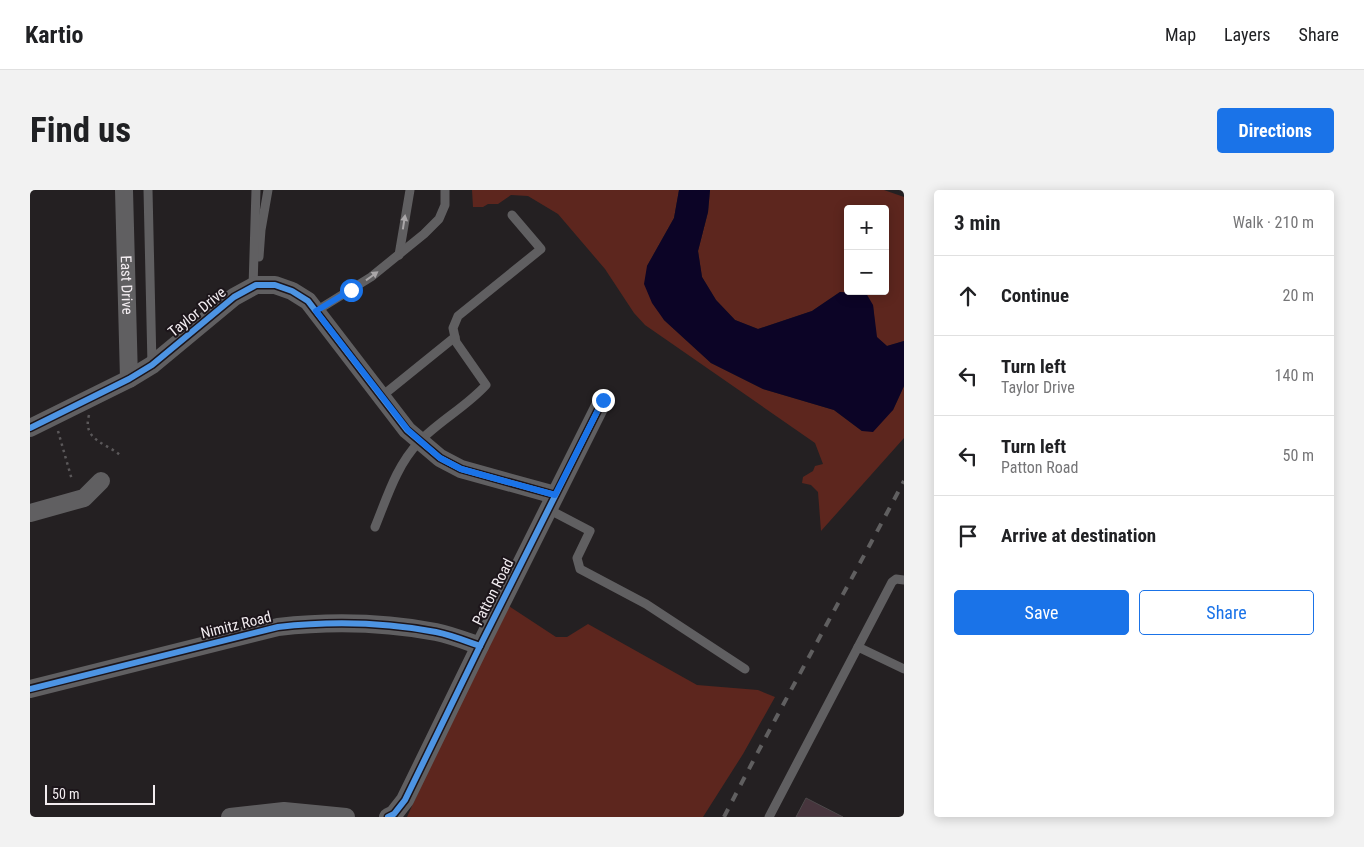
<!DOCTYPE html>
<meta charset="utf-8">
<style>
body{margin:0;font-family:"Roboto Condensed",sans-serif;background:#f2f2f2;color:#202124}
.controls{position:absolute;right:15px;top:15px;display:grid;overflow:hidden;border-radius:5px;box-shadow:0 2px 12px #0003}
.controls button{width:45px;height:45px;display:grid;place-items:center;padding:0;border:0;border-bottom:1px solid #e0e0e0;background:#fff;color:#202124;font:25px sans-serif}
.scale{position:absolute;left:15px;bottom:12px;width:110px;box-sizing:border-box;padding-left:5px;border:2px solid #f2ecf0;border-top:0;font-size:14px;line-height:18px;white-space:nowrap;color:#f2ecf0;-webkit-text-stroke:4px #1c151a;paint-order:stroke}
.stop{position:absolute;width:15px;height:15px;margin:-11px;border:4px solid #1a73e8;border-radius:50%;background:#fff}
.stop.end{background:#1a73e8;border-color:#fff;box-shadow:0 1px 5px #0008}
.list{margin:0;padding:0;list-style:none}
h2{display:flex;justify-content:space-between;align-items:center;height:65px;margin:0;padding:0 20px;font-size:21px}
h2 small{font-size:16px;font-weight:400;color:#757577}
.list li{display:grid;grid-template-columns:32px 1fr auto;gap:15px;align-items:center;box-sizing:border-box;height:80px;padding:0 20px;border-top:1px solid #e0e0e0}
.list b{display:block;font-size:19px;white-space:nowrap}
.list p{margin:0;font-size:16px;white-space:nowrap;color:#757577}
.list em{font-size:16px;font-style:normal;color:#757577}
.actions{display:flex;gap:10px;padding:15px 20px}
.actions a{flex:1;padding:11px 0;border:1px solid #1a73e8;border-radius:5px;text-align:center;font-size:18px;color:#1a73e8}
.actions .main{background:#1a73e8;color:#fff}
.icon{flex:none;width:28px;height:28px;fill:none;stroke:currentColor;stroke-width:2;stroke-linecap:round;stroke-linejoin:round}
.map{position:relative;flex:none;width:874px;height:627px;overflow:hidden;border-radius:5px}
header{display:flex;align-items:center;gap:30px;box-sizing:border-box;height:70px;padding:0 25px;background:#fff;border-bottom:1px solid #e0e0e0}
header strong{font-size:24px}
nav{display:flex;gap:28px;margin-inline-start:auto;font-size:18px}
.intro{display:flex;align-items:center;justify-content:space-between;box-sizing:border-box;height:120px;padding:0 30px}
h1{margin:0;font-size:35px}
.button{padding:12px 22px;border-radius:5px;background:#1a73e8;color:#fff;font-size:18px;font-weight:700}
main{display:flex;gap:30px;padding:0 30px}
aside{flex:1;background:#fff;border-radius:5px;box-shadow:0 2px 12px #0003}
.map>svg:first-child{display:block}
.green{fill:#5d261e;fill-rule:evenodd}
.water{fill:#0c0426}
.building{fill:#47353d;stroke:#4d494a}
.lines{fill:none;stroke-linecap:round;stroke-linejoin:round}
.path{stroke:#5b585a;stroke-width:2.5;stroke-dasharray:2.5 4;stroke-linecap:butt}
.service{stroke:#605f61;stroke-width:9}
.minor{stroke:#605f61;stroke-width:18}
.rail{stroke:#605f60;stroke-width:4;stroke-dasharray:9 9;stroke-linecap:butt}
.cycleway-casing{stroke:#1c151a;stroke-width:9}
.cycleway{stroke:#4d94e3;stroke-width:6}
.oneway{fill:#a9a6a8}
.route{stroke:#1a73e8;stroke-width:6}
.labels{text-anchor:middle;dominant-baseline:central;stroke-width:4;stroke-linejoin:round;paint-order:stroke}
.street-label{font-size:15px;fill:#f2ecf0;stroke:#1c151a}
</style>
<header>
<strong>Kartio</strong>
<nav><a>Map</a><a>Layers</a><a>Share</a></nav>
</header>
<div class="intro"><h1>Find us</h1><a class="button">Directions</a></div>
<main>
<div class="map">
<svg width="874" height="627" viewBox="0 0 874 627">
<rect width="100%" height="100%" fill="#242022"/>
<g class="green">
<polygon points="442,0 649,0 644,28 617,76 634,130 681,173 733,199 804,220 832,241 863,220 874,196 874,248 791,341 788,302 781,295 772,293 773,287 783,281 785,276 793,274 785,253 615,135 604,123 575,79 528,24 498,6 481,5 468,14 458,14 453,17 443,17"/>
<path d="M680 0H854L874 7V151L857 156 846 147 843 115 810 102 782 121 728 139 705 130 686 110 672 87 668 61 678 22ZM818 19H855V101H818Z"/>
<polygon points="474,413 526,447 537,447 558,434 667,495 728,500 745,507 713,564 673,627 377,627"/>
</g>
<polygon class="water" points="649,0 680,0 678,22 668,61 672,87 686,110 705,130 728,139 782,121 810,102 836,103 843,115 847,147 857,156 874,151 874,196 863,220 843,242 832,241 804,220 733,199 681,173 634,130 622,113 614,94 617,76 644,28"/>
<polygon class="building" points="776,608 813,627 766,627"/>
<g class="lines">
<g class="path">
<path d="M59 225C52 250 76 253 90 265"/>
<polyline points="28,241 42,290"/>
</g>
<g class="service">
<polyline points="118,0 122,175"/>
<polyline points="369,65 380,0"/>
<polyline points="229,67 231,40 238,0"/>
<polyline points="223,97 226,0"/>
<polyline points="286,121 341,87 394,44 409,29 415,15 415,0"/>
<polyline points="352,206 425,147"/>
<polyline points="518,319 560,341 547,368 550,379 616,414 715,479"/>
<path d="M345 337C357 308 366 276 389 252 409 231 436 217 456 195L426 152 423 138 428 126 511 59 482 25"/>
<polyline points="828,457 862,392 866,389 874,390"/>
<polyline points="739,627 828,457 874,479"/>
</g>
<g class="minor">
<path id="s1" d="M94 0 99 189"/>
<polyline points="0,238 99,189 122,175 204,107 226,95 245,95 262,101 278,111 377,240 410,268 431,279 525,305"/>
<polyline points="0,323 54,308 71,291"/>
<path d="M0 499 248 437C301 431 353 432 406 442 421 445 436 451 450 456"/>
<polyline points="200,627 254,621 316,627"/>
<polyline points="358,627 364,624 375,610 450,456 573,210"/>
</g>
<path class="rail" d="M694 627C752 514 814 404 874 291"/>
<defs>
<g id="cycleway">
<polyline points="0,238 99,189 122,175 204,107 226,95 245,95 262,101 278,111 377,240 410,268 431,279 525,305"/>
<path d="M0 499 248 437C301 431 353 432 406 442 421 445 436 451 450 456"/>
<polyline points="358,627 364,624 375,610 450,456 573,210"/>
</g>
</defs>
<use href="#cycleway" class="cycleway-casing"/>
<use href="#cycleway" class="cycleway"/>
</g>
<defs><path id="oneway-solid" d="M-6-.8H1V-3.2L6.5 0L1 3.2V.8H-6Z" transform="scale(1.25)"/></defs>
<g class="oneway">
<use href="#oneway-solid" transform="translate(374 32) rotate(-81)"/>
<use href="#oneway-solid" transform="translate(342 86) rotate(-36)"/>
</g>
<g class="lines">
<polyline class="route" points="321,100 286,121 378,240 410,268 431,279 525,305 573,210"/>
</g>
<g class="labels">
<g class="street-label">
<text stroke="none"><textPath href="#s1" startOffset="95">East Drive</textPath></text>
<text transform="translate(167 122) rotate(-39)">Taylor Drive</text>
<text transform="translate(463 402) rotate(-63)">Patton Road</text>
<text transform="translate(206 435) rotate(-14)">Nimitz Road</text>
</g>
</g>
</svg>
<div class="controls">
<button>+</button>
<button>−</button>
</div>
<div class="scale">50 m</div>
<div class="stop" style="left:321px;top:100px"></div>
<div class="stop end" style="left:573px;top:210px"></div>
</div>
<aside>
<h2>3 min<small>Walk · 210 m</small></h2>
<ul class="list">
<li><svg class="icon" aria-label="ahead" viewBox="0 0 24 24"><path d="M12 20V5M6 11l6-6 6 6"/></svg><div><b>Continue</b></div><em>20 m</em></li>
<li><svg class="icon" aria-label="left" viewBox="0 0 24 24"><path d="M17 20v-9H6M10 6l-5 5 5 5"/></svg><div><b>Turn left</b><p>Taylor Drive</p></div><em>140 m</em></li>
<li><svg class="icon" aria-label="left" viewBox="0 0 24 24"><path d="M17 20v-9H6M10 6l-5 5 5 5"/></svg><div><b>Turn left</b><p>Patton Road</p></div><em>50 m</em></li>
<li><svg class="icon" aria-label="arrive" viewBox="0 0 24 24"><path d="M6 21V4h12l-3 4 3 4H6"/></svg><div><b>Arrive at destination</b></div></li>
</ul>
<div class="actions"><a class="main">Save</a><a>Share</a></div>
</aside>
</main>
